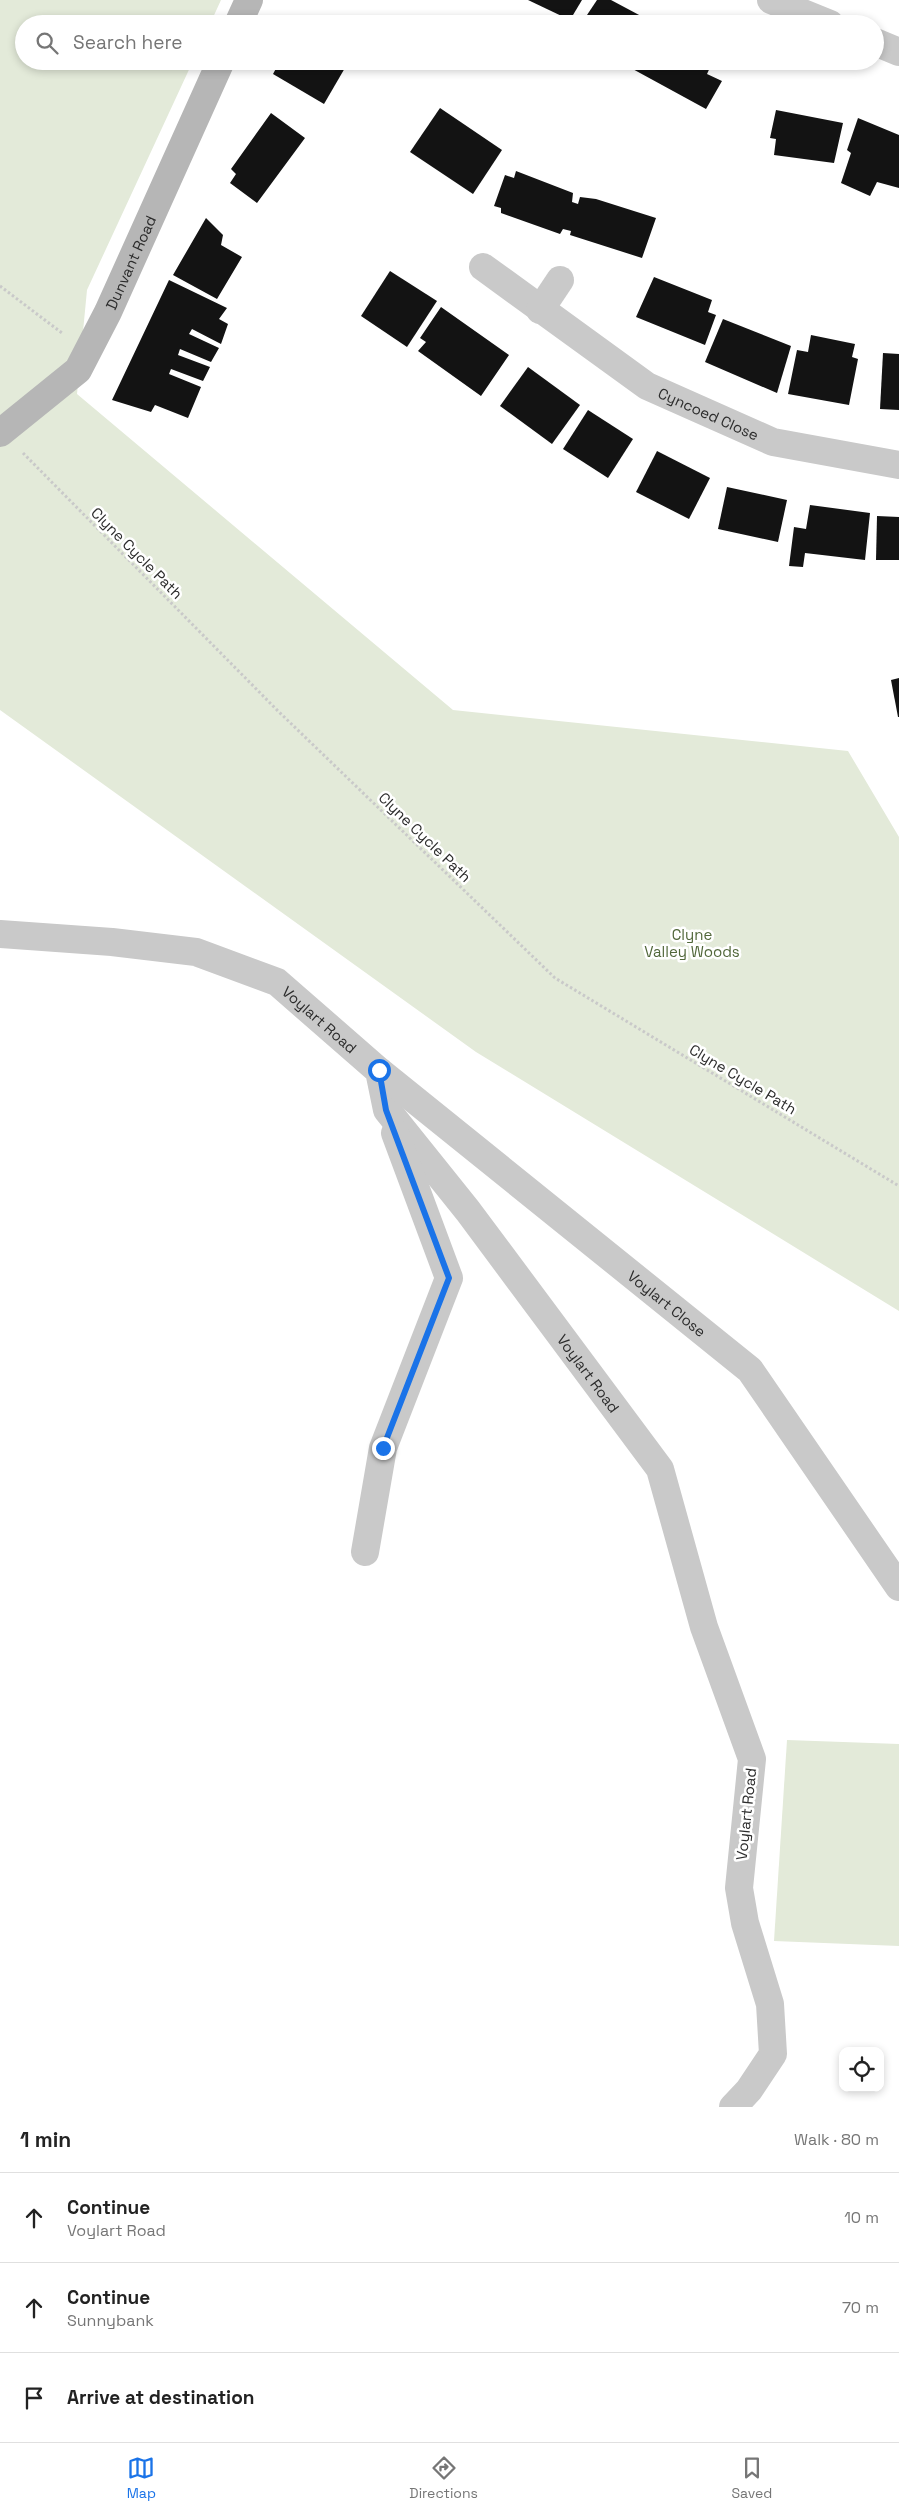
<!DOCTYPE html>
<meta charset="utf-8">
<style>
body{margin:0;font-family:"Space Grotesk",sans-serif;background:#f2f2f2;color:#222}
.controls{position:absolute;right:15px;bottom:15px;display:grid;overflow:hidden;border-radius:10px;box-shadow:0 2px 8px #0003}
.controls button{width:45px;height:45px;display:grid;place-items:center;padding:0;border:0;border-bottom:1px solid #e0e0e0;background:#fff;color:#222;font:25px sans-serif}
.stop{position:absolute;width:15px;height:15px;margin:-11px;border:4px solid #1a73e8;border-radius:50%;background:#fff}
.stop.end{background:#1a73e8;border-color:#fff;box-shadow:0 1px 5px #0008}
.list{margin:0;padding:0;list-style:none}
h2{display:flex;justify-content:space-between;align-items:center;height:65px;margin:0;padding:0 20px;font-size:21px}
h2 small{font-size:16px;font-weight:400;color:#767676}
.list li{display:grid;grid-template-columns:32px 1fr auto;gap:15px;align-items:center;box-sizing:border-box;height:90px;padding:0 20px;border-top:1px solid #e0e0e0}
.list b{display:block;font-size:19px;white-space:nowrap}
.list p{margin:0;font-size:16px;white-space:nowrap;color:#767676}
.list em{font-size:16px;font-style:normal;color:#767676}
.icon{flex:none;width:28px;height:28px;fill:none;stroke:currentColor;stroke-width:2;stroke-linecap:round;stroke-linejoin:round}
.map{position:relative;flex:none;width:899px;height:2107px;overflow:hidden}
.search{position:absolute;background:#fff;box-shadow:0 2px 8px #0003;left:15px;right:15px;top:15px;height:55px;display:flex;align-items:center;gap:12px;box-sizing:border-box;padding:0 18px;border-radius:28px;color:#767676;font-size:19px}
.sheet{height:335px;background:#fff}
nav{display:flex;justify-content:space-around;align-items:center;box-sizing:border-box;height:70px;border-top:1px solid #e0e0e0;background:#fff;font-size:14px;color:#767676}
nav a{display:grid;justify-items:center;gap:2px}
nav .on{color:#1a73e8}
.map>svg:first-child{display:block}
.green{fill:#e3ead9}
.building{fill:#131313}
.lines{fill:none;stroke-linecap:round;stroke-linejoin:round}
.path{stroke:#c9c9c9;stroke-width:3;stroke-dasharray:2.5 2.5;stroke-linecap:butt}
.street{stroke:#c9c9c9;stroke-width:28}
.secondary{stroke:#b6b6b6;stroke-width:28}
.route{stroke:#1a73e8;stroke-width:6}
.labels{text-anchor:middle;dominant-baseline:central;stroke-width:5;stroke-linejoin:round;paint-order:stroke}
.street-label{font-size:15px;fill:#2c2c2c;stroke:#fff}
.park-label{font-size:15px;fill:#51673a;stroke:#fff}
</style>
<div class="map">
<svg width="899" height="2107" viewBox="0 0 899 2107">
<rect width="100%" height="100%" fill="#fff"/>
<g class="green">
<polygon points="0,0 221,0 210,24 24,24 24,61 193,61 87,290 77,394 453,710 848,751 899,837 899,1311 476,1052 0,710"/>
<polygon points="787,1740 899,1744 899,1946 774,1941"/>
</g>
<g class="building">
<polygon points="528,0 582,0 570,20"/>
<polygon points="597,0 611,0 656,24 588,24 583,21"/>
<polygon points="280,61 349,61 324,104 273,74"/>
<polygon points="618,61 713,61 707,74 722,81 706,109"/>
<polygon points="440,108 502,150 473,194 410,152"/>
<polygon points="776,110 843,123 834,163 774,155 776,139 770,138"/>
<polygon points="271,113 305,138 257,203 230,183 236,174 231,169"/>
<polygon points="858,118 899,135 899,188 877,182 870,196 841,183 851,153 847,150"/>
<polygon points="516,171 573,193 572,202 578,204 580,197 596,199 656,218 642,258 570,235 571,231 563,229 560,234 501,213 501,208 494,206 505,175 514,178"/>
<polygon points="206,218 223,235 221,245 242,257 217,299 173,275"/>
<polygon points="390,271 437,301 407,347 361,316"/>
<polygon points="654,277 712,300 708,312 716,315 705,345 636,317"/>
<polygon points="169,280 227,308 219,319 228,324 221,344 192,329 189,334 219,348 211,362 180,349 178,355 210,367 203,381 171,369 169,374 201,387 188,418 155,405 151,412 112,400"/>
<polygon points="441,307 509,355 481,396 418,351 426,342 420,338"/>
<polygon points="723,319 791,346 777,393 705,362"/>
<polygon points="811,335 855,344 852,357 858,359 849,405 788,394 797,350 808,352"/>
<polygon points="883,353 899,354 899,410 880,409"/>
<polygon points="528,367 580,405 552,444 500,406"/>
<polygon points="588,410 633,439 608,478 563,449"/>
<polygon points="657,451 710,478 689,519 636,492"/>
<polygon points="727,487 787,500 778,542 718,529"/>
<polygon points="810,505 870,513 865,560 805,553 803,567 789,566 794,527 806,529"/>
<polygon points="877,516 899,517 899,560 876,560"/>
<polygon points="899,678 899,717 898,717 891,680"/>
</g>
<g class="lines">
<g class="path">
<polyline points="0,286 62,333"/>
<polyline points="23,453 278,711 555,978 899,1186"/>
</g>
<g class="street">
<polyline points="771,0 830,24"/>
<polyline points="875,42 899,52"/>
<path id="s1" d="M483 267 647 386 773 442 899 465"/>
<polyline points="540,310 560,280"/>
<path id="s2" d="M0 934 112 942 196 952 277 982 379 1071 387 1110 468 1211 660 1469 704 1627 752 1759 739 1888 745 1923 770 2004 773 2054 749 2090 733 2107"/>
<path id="s3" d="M379 1071 750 1370 899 1587"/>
<polyline points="365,1552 383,1448 449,1278 395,1133"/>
</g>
<g class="secondary">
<polyline points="238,24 249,0"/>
<path id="s4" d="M0 433 78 370 108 312 221 61"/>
</g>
</g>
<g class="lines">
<polyline class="route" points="379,1070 386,1110 449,1278 383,1448"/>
</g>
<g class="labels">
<g class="street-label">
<text stroke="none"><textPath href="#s4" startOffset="220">Dunvant Road</textPath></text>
<text stroke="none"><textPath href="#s1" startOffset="270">Cyncoed Close</textPath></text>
<text transform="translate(137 553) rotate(45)">Clyne Cycle Path</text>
<text transform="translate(425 837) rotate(44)">Clyne Cycle Path</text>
<text stroke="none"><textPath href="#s2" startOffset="340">Voylart Road</textPath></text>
<text transform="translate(743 1079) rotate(31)">Clyne Cycle Path</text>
<text stroke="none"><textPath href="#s3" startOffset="370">Voylart Close</textPath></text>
<text stroke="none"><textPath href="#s2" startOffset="790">Voylart Road</textPath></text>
<text transform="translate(746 1814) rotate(-84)">Voylart Road</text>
</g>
<g class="park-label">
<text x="692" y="934">Clyne<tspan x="692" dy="17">Valley Woods</tspan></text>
</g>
</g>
</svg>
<div class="controls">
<button><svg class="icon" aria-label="locate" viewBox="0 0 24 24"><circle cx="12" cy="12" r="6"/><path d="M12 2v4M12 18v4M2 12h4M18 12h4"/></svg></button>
</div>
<div class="stop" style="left:379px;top:1070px"></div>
<div class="stop end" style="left:383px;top:1448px"></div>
<div class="search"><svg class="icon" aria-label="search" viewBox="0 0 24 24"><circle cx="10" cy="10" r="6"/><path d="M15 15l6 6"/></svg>Search here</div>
</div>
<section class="sheet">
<h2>1 min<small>Walk · 80 m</small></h2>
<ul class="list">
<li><svg class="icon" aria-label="ahead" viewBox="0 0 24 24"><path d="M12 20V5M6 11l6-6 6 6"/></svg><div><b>Continue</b><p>Voylart Road</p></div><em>10 m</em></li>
<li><svg class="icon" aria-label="ahead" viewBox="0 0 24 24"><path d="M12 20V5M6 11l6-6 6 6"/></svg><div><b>Continue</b><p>Sunnybank</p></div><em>70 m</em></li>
<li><svg class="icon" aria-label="arrive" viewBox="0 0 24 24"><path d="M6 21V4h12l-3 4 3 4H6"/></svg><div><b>Arrive at destination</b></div></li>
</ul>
</section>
<nav>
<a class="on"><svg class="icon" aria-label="map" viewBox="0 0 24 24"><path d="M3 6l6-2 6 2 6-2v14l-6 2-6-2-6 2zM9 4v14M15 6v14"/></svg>Map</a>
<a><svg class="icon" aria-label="directions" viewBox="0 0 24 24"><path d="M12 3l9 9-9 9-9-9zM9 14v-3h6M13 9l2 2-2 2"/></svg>Directions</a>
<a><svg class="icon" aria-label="saved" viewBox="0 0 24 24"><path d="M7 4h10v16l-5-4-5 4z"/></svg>Saved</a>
</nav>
